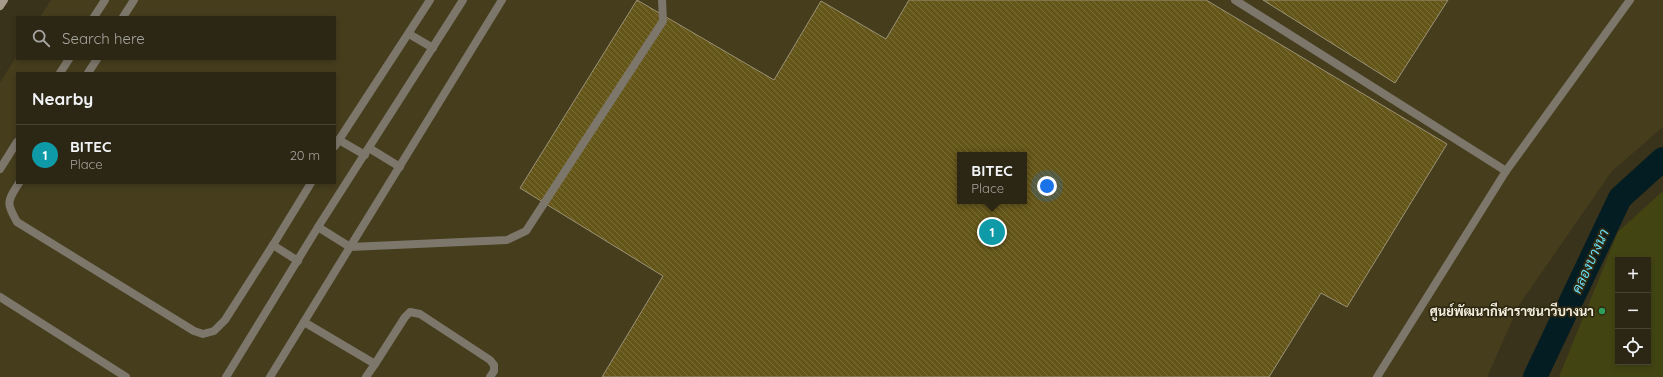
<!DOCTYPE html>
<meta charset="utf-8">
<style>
body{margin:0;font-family:Quicksand,Sarabun,sans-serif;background:#342e1d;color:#f1f3f6}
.controls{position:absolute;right:12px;bottom:12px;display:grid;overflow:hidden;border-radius:0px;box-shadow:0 2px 6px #0003}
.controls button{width:36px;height:36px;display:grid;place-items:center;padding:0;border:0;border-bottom:1px solid #484334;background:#2c2614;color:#f1f3f6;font:20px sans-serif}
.you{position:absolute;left:1047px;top:186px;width:14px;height:14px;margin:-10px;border:3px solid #fff;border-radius:50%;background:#1a73e8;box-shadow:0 0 0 6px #1a73e833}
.badge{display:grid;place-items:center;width:26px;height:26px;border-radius:50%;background:#e98efe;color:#fff;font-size:13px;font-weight:700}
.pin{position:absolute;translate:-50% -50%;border:2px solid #fff;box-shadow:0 1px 4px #0006}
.popup{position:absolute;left:957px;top:152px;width:70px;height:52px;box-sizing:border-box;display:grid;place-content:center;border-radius:0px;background:#2c2614;filter:drop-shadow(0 1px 3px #0005);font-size:13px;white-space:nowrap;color:#a6a5a0}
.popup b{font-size:15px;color:#f1f3f6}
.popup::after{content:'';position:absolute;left:50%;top:100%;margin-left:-8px;border:8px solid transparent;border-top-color:#2c2614}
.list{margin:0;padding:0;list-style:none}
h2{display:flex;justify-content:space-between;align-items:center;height:52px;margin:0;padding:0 16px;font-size:17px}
h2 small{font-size:13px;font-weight:400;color:#a6a5a0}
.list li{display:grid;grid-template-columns:26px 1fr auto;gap:12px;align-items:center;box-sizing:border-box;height:60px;padding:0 16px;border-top:1px solid #484334}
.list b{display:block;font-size:15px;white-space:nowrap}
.list p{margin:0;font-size:13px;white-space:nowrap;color:#a6a5a0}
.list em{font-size:13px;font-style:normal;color:#a6a5a0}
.icon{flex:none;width:22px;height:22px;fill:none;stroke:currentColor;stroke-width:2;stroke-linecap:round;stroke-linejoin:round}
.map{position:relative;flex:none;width:1663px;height:377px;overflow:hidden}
.search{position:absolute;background:#2c2614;box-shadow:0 2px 6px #0003;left:16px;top:16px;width:320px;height:44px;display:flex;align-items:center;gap:10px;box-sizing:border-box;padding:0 14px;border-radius:0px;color:#a6a5a0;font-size:15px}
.panel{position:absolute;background:#2c2614;box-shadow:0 2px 6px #0003;left:16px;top:72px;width:320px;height:112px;border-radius:0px}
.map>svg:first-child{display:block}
.built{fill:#463d1d;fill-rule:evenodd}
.park{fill:#424512;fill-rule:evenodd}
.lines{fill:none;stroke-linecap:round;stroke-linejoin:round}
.canal{stroke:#041d22;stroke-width:24}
.building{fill:url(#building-back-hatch);stroke:#9a9277;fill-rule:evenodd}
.lane{stroke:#7c766b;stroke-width:8}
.secondary{stroke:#a59a89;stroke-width:8}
.leisure-dot{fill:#2e9e5b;stroke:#302911;stroke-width:1.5}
.labels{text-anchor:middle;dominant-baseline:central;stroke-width:3.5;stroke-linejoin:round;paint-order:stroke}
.poi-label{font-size:13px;font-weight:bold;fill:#f4f0e1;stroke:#302911;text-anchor:end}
.water-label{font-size:14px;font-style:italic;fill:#68dff5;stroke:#302911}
</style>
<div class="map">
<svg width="1663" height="377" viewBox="0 0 1663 377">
<defs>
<pattern id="building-back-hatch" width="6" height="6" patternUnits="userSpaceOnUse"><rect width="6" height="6" fill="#645518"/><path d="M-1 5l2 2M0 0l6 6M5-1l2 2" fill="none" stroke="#7b6e39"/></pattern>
</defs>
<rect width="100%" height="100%" fill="#3a331b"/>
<path class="built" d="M51 0H1663V127L1612 171 1519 305 1487 377H0V83L17 55V59H335V17H40ZM17 73H335V183H17ZM960 155H1024V201H960Z"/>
<path class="park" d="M1663 191V377H1559L1618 232ZM1618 260H1648V362H1618Z"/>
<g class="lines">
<polyline class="canal" points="1535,377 1620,198 1663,159"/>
</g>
<g class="building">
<path d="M637 0 774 80 821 1 886 39 909 0H1206L1447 144 1347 307 1321 293 1269 377H602L663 276 520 188ZM960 155H1024V201H960Z"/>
<polygon points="1263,0 1448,0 1395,83"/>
</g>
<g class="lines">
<g class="lane">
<polyline points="1235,0 1506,171"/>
<polyline points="94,17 105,0"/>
<polyline points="123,17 134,0"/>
<polyline points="409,34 433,48"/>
<polyline points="60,73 69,59"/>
<polyline points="88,73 97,59"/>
<polyline points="339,140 365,155"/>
<polyline points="335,146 430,0"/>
<polyline points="369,148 400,167"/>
<polyline points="0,169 17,142"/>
<path d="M19 183C7 202 6 202 17 222L194 331 203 334 214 331 225 320 273 245 298 261"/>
<polyline points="318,227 350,247 507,240 526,231 663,21 662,0"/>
<polyline points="273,245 311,183"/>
<polyline points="0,297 126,377"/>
<polyline points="304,322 375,364 366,377"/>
<polyline points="375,364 405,317 410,312 420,314 490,360 494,365 494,371 490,377"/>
<polyline points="226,377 318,227 463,0"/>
<polyline points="270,377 502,0"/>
<polyline points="1377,377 1506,171 1630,0"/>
</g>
<polyline class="secondary" points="0,6 4,0"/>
</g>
<circle class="leisure-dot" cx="1602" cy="311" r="4"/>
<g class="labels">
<g class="poi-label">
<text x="1594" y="311">ศูนย์พัฒนากีฬาราชนาวีบางนา</text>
</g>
<g class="water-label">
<text transform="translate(1590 261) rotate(-65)">คลองบางนา</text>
</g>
</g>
</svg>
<div class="controls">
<button>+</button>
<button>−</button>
<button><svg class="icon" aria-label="locate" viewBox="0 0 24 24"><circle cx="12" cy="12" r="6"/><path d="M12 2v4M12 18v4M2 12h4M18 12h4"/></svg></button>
</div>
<div class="you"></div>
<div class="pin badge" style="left:992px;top:232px;background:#0f9aa8">1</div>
<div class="popup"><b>BITEC</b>Place</div>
<div class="search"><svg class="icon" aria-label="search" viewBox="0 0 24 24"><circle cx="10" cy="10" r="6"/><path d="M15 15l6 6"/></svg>Search here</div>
<section class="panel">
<h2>Nearby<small></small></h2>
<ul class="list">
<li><span class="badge" style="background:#0f9aa8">1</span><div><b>BITEC</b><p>Place</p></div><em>20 m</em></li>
</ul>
</section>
</div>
